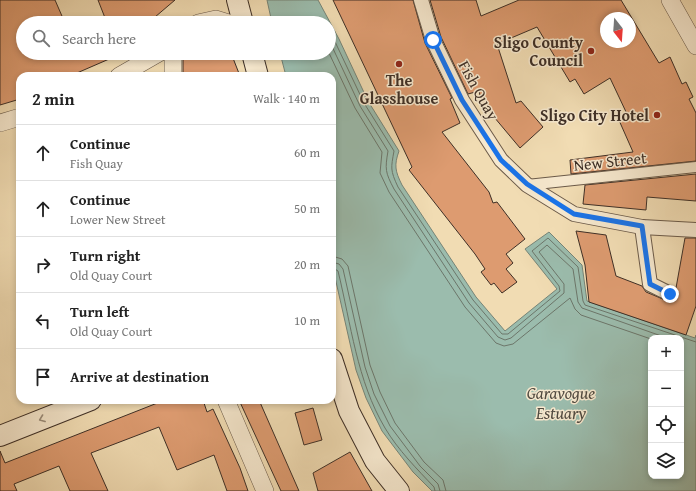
<!DOCTYPE html>
<meta charset="utf-8">
<style>
body{margin:0;font-family:"Gentium Book Plus",serif;background:#f2f2f2;color:#222}
.controls{position:absolute;right:12px;bottom:12px;display:grid;overflow:hidden;border-radius:8px;box-shadow:0 2px 6px #0003}
.controls button{width:36px;height:36px;display:grid;place-items:center;padding:0;border:0;border-bottom:1px solid #e0e0e0;background:#fff;color:#222;font:20px sans-serif}
.compass{position:absolute;left:600px;top:12px;width:36px;height:36px;border-radius:50%;background:#fff;box-shadow:0 2px 6px #0003;rotate:163deg}
.stop{position:absolute;width:12px;height:12px;margin:-9px;border:3px solid #1a73e8;border-radius:50%;background:#fff}
.stop.end{background:#1a73e8;border-color:#fff;box-shadow:0 1px 4px #0008}
.list{margin:0;padding:0;list-style:none}
h2{display:flex;justify-content:space-between;align-items:center;height:52px;margin:0;padding:0 16px;font-size:17px}
h2 small{font-size:13px;font-weight:400;color:#767676}
.list li{display:grid;grid-template-columns:26px 1fr auto;gap:12px;align-items:center;box-sizing:border-box;height:56px;padding:0 16px;border-top:1px solid #e0e0e0}
.list b{display:block;font-size:15px;white-space:nowrap}
.list p{margin:0;font-size:13px;white-space:nowrap;color:#767676}
.list em{font-size:13px;font-style:normal;color:#767676}
.icon{flex:none;width:22px;height:22px;fill:none;stroke:currentColor;stroke-width:2;stroke-linecap:round;stroke-linejoin:round}
.map{position:relative;flex:none;width:696px;height:491px;overflow:hidden}
.search{position:absolute;background:#fff;box-shadow:0 2px 6px #0003;left:16px;top:16px;width:320px;height:44px;display:flex;align-items:center;gap:10px;box-sizing:border-box;padding:0 14px;border-radius:22px;color:#767676;font-size:15px}
.panel{position:absolute;background:#fff;box-shadow:0 2px 6px #0003;left:16px;top:72px;width:320px;height:332px;border-radius:12px}
.map>svg:first-child{display:block}
.water{fill:#9bbcad;stroke:#768477;fill-rule:evenodd}
.lines{fill:none;stroke-linecap:round;stroke-linejoin:round}
.shore{stroke:#6c766a;stroke-width:1}
.building{fill:#dd9b70;stroke:#3e2f26;fill-rule:evenodd}
.pedestrian-casing{stroke:#6b5a49;stroke-width:12}
.minor-casing{stroke:#6b5a49;stroke-width:16}
.tertiary-casing{stroke:#6b5a49;stroke-width:18}
.secondary-casing{stroke:#3e2f26;stroke-width:22}
.pedestrian{stroke:#f6e8ce;stroke-width:10}
.minor{stroke:#f6e8ce;stroke-width:14}
.tertiary{stroke:#f6e8ce;stroke-width:17}
.secondary{stroke:#f6e8ce;stroke-width:20}
.oneway{stroke:#9a8c7a}
.route{stroke:#1a73e8;stroke-width:5}
.poi-dot{fill:#8f2418;stroke:#f6e8ce;stroke-width:1.5}
.labels{text-anchor:middle;dominant-baseline:central;stroke-width:3;stroke-linejoin:round;paint-order:stroke}
.poi-label{font-size:16px;font-weight:bold;fill:#3e2f26;stroke:#f6e8ce;text-anchor:end}
.street-label{font-size:16px;fill:#3e2f26;stroke:#f6e8ce}
.water-label{font-size:17px;font-style:italic;fill:#514b41;stroke:#f6e8ce}
</style>
<div class="map">
<svg width="696" height="491" viewBox="0 0 696 491">
<rect width="100%" height="100%" fill="#f1dcb3"/>
<filter id="stains"><feTurbulence type="fractalNoise" baseFrequency=".005" numOctaves="4"/><feColorMatrix values="0 0 0 0 .2 0 0 0 0 .09 0 0 0 0 .02 0 0 0 .5 -.17"/></filter>
<radialGradient id="worn" r=".72"><stop offset=".6" stop-color="#630" stop-opacity="0"/><stop offset="1" stop-color="#630" stop-opacity=".3"/></radialGradient>
<path class="water" d="M267 0H318L339 39 368 101 399 151C394 165 395 171 402 185L476 297 505 331 557 289 525 249 549 232 582 265 587 301 695 338 696 335V491H432L413 472 382 431 366 398 356 370 332 264V76H286L280 53H329V23H272ZM651 338H681V476H651Z"/>
<g class="lines">
<g class="shore">
<path d="M329 29 364 103 394 151C391 168 390 170 398 187L473 300 502 334H508L560 291 559 286 532 251 548 238 578 267 583 301 585 305 696 342"/>
<path d="M329 40 360 106 388 151C385 169 385 172 394 189L469 303 498 337 505 340 511 338 564 293V284L539 252 547 245 573 269 578 302 582 308 667 338"/>
<polyline points="329,53 355,108 382,152 380,173 389,192 465,307 496,343 504,346 513,344 570,298 575,309 581,315 651,339"/>
<polyline points="332,256 342,259 348,266 370,365 380,392 395,423 424,462 443,480 446,491"/>
<polyline points="332,262 339,264 343,269 365,367 374,394 390,426 420,466 438,484 440,491"/>
<path d="M332 267 338 271C351 324 357 381 385 428 398 450 417 469 434 487L435 491"/>
</g>
</g>
<g class="building">
<polygon points="0,0 55,0 65,23 23,23 23,53 123,53 70,76 20,76 20,99 0,105"/>
<polygon points="98,0 175,0 148,23 107,23"/>
<polygon points="333,0 413,0 425,43 452,98 450,99 460,123 442,132 489,192 493,203 497,202 525,239 506,254 513,263 506,269 517,282 502,293 494,283 491,285 481,272 485,269 475,254 409,170 412,167"/>
<path d="M430 0H476L481 16 519 0H621L659 63 670 57 682 84 686 82 693 97 689 99 696 113V161L571 174 570 160 633 152 618 118 627 114 610 78 584 94 575 79 570 82 537 27 497 44 516 103 521 101 543 127 520 148 489 111 484 112 479 91 468 94 441 37ZM606 18H630V42H606Z"/>
<polygon points="208,53 231,53 240,76 183,76 183,59"/>
<polygon points="696,174 696,201 647,197 646,210 583,204 585,185"/>
<polygon points="576,231 606,235 616,276 642,286 646,292 670,302 678,297 678,293 676,288 685,238 696,238 696,306 686,335 589,302 585,265"/>
<polygon points="165,400 203,400 207,412 213,409 240,468 248,491 227,491 214,455 177,470 159,427 91,453 108,491 70,491 59,466 14,484 17,491 0,491 0,451 5,463"/>
<polygon points="239,400 259,400 299,491 281,491"/>
<polygon points="313,408 322,440 304,445 295,413"/>
<polygon points="350,452 372,491 318,491 313,473"/>
</g>
<g class="lines">
<defs>
<polyline id="pedestrian" points="527,185 696,167"/>
<g id="minor">
<polyline points="421,0 433,40 462,100 501,160 527,185 574,214 642,227 696,230"/>
<polyline points="642,227 650,284 670,294"/>
</g>
<g id="tertiary">
<polyline points="670,0 696,46"/>
<polyline points="198,23 216,19 229,23"/>
<polyline points="173,53 173,76"/>
<polyline points="119,76 159,53"/>
<polyline points="0,123 20,117"/>
<polyline points="226,400 265,491"/>
</g>
<g id="secondary">
<polyline points="237,0 243,23"/>
<polyline points="252,53 258,76"/>
<polyline points="332,359 349,411 375,461 399,491"/>
<polyline points="0,436 91,400"/>
</g>
</defs>
<use href="#pedestrian" class="pedestrian-casing"/>
<use href="#minor" class="minor-casing"/>
<use href="#tertiary" class="tertiary-casing"/>
<use href="#secondary" class="secondary-casing"/>
<use href="#pedestrian" class="pedestrian"/>
<use href="#minor" class="minor"/>
<use href="#tertiary" class="tertiary"/>
<use href="#secondary" class="secondary"/>
</g>
<defs><path id="oneway-chevron" d="M-2-3.5L2.5 0L-2 3.5" fill="none" stroke-width="1.6" stroke-linecap="round" stroke-linejoin="round"/></defs>
<use class="oneway" href="#oneway-chevron" transform="translate(42 419) rotate(159)"/>
<g class="lines">
<polyline class="route" points="433,40 462,100 501,160 527,184 574,214 642,226 650,284 670,294"/>
</g>
<g class="poi-dot">
<circle cx="591" cy="51" r="4"/>
<circle cx="399" cy="64" r="4"/>
<circle cx="657" cy="115" r="4"/>
</g>
<g class="labels">
<g class="poi-label">
<text x="583" y="42">Sligo County<tspan x="583" dy="18">Council</tspan></text>
<text x="399" y="80" text-anchor="middle">The<tspan x="399" dy="18">Glasshouse</tspan></text>
<text x="649" y="115">Sligo City Hotel</text>
</g>
<g class="street-label">
<text transform="translate(479 90) rotate(61)">Fish Quay</text>
<text transform="translate(610 161) rotate(-6)">New Street</text>
</g>
<g class="water-label">
<text x="561" y="392">Garavogue<tspan x="561" dy="20">Estuary</tspan></text>
</g>
</g>
<rect width="100%" height="100%" filter="url(#stains)"/>
<rect width="100%" height="100%" fill="url(#worn)"/>
</svg>
<div class="controls">
<button>+</button>
<button>−</button>
<button><svg class="icon" aria-label="locate" viewBox="0 0 24 24"><circle cx="12" cy="12" r="6"/><path d="M12 2v4M12 18v4M2 12h4M18 12h4"/></svg></button>
<button><svg class="icon" aria-label="layers" viewBox="0 0 24 24"><path d="M12 4l9 5-9 5-9-5zM3 14l9 5 9-5"/></svg></button>
</div>
<svg class="compass" viewBox="-18 -18 36 36"><path d="M0-13l5 13h-10z" fill="#e53935"/><path d="M0 13l5-13h-10z" fill="#767676"/></svg>
<div class="stop" style="left:433px;top:40px"></div>
<div class="stop end" style="left:670px;top:294px"></div>
<div class="search"><svg class="icon" aria-label="search" viewBox="0 0 24 24"><circle cx="10" cy="10" r="6"/><path d="M15 15l6 6"/></svg>Search here</div>
<section class="panel">
<h2>2 min<small>Walk · 140 m</small></h2>
<ul class="list">
<li><svg class="icon" aria-label="ahead" viewBox="0 0 24 24"><path d="M12 20V5M6 11l6-6 6 6"/></svg><div><b>Continue</b><p>Fish Quay</p></div><em>60 m</em></li>
<li><svg class="icon" aria-label="ahead" viewBox="0 0 24 24"><path d="M12 20V5M6 11l6-6 6 6"/></svg><div><b>Continue</b><p>Lower New Street</p></div><em>50 m</em></li>
<li><svg class="icon" aria-label="right" viewBox="0 0 24 24"><path d="M7 20v-9h11M14 6l5 5-5 5"/></svg><div><b>Turn right</b><p>Old Quay Court</p></div><em>20 m</em></li>
<li><svg class="icon" aria-label="left" viewBox="0 0 24 24"><path d="M17 20v-9H6M10 6l-5 5 5 5"/></svg><div><b>Turn left</b><p>Old Quay Court</p></div><em>10 m</em></li>
<li><svg class="icon" aria-label="arrive" viewBox="0 0 24 24"><path d="M6 21V4h12l-3 4 3 4H6"/></svg><div><b>Arrive at destination</b></div></li>
</ul>
</section>
</div>
